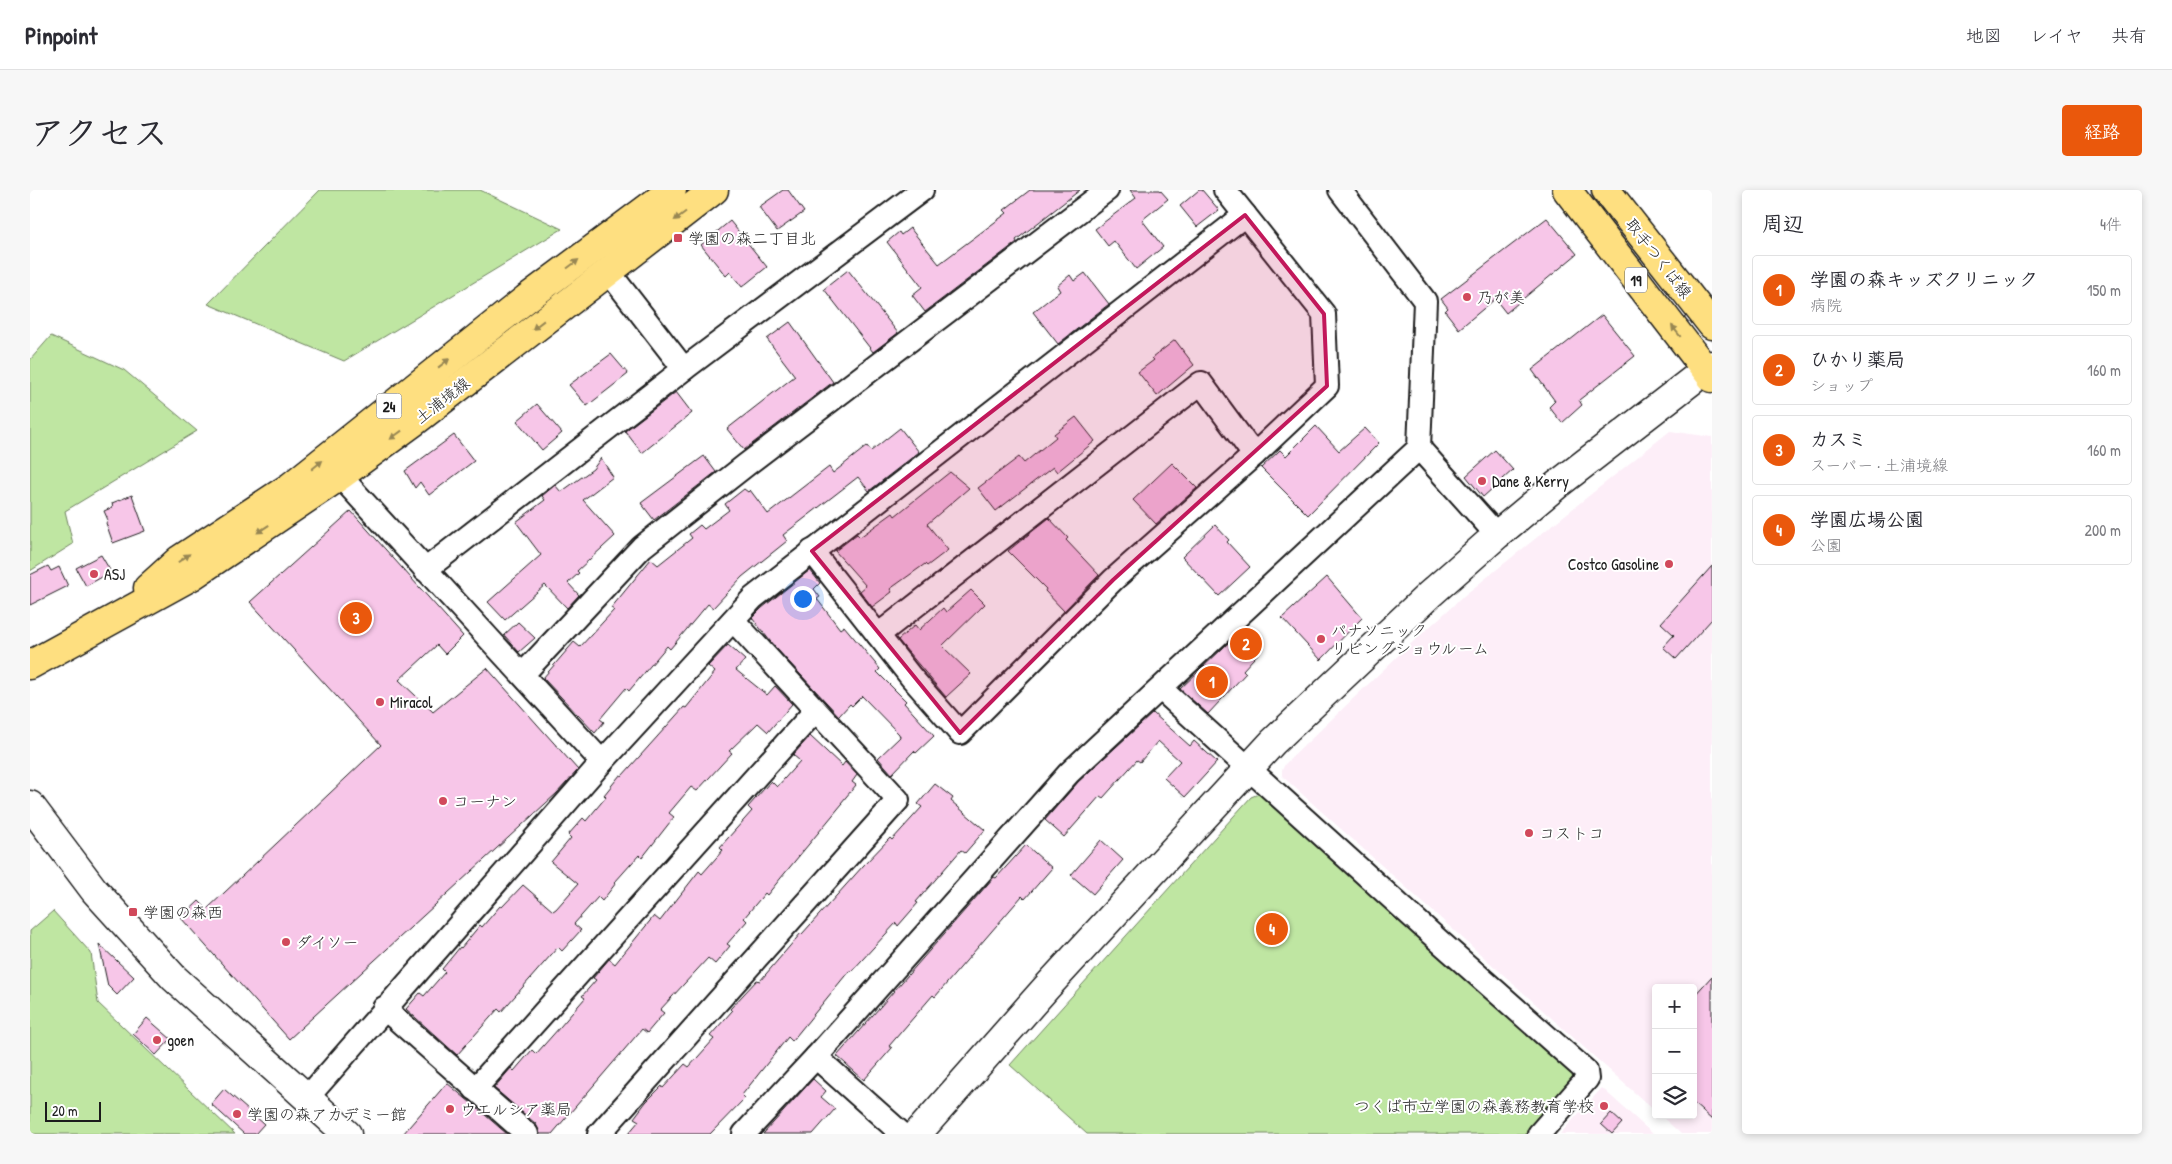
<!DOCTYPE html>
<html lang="ja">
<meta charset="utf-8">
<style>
body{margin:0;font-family:"Patrick Hand","Klee One",sans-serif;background:#f7f7f7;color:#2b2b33}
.controls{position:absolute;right:15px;bottom:15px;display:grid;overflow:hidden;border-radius:5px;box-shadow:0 2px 8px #0003}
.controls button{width:45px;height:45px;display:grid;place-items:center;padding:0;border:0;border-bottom:1px solid #e1e1e2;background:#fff;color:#2b2b33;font:25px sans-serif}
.scale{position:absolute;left:15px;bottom:12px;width:56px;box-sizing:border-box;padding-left:5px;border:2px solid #1c1c1c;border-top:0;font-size:14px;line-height:18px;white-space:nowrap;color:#1c1c1c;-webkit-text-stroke:4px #fff;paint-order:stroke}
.you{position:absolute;left:772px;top:408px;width:18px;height:18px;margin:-12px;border:4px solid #fff;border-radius:50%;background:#1a73e8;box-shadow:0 0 0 8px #1a73e833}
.badge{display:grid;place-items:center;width:32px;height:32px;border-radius:50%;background:#ea580c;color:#fff;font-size:16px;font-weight:700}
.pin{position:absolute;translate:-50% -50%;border:2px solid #fff;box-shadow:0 1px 5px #0006}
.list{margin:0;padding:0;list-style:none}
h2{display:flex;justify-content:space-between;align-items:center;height:65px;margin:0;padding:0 20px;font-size:21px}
h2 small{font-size:16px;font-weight:400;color:#7c7c81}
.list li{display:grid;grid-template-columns:32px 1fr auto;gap:15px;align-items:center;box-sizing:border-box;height:70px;margin:0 10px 10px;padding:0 10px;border:1px solid #e1e1e2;border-radius:5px}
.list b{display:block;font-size:19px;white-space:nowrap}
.list p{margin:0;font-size:16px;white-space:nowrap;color:#7c7c81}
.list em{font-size:16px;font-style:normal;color:#7c7c81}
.icon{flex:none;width:28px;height:28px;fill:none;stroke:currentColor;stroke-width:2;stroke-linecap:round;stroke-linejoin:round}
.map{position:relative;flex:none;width:1682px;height:944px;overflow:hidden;border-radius:5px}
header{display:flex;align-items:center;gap:30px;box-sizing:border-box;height:70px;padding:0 25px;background:#fff;border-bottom:1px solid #e1e1e2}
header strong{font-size:24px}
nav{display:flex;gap:28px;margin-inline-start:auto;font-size:18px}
.intro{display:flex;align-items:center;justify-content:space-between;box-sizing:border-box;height:120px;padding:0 30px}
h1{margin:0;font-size:35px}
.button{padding:12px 22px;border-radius:5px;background:#ea580c;color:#fff;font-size:18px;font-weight:700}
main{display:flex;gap:30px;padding:0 30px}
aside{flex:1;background:#fff;border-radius:5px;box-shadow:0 2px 8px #0003}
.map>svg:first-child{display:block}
.built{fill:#fdeef8}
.green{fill:#bfe6a2;stroke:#6e815f}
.building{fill:#f7c6e8;stroke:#1c1c1c}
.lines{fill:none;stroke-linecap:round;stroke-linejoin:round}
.minor-casing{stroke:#1c1c1c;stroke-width:26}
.tertiary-casing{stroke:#1c1c1c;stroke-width:31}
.primary-casing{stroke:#1c1c1c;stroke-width:31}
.minor{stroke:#fff;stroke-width:22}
.tertiary{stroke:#fff;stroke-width:28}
.primary{stroke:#fedf80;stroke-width:28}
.oneway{fill:#988753}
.marked{fill:#c2185b;fill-opacity:0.2;stroke:#c2185b;stroke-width:4;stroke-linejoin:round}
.poi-dot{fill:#d1495b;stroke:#fff;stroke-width:2}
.labels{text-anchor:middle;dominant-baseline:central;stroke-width:4;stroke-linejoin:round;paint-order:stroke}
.shield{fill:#fff;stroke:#606060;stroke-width:1}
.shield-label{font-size:15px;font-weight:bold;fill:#1c1c1c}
.poi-label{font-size:16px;fill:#1c1c1c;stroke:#fff;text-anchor:start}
.street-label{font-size:16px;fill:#1c1c1c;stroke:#fff}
</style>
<header>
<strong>Pinpoint</strong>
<nav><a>地図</a><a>レイヤ</a><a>共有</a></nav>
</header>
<div class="intro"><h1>アクセス</h1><a class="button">経路</a></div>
<main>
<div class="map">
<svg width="1682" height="944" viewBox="0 0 1682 944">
<rect width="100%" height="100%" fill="#fff"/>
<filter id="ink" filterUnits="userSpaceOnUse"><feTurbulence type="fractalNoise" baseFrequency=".02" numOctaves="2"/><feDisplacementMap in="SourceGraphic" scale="10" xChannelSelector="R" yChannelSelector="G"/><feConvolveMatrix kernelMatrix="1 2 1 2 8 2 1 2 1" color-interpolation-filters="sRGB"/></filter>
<g filter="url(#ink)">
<g class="built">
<polygon points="1640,241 1682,247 1682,944 1651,944 1630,925 1663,925 1663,798 1626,798 1626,922 1252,586 1252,580 1255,574 1374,460 1436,404"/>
<polygon points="1572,898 1623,944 1530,944"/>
</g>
<g class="green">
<polygon points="290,0 450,0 532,39 314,171 178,114"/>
<polygon points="21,146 94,180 167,241 35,321 43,354 0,381 0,170"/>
<polygon points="1231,603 1544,884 1544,890 1497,944 1057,944 980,875 1221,607"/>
<polygon points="23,721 61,763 68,813 205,944 0,944 0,741"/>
</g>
<g class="building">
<polygon points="753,0 758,0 774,22 747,41 729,17"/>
<polygon points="1000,0 1050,0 986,50 987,52 895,122 882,105 892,97 857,52 869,42 871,45 880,38 909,74 977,23 974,20"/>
<polygon points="1100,0 1130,0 1138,9 1112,30 1133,57 1106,79 1084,51 1078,56 1065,39 1106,8"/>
<polygon points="1169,0 1172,0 1189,20 1167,37 1150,16"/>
<polygon points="1517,28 1547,64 1476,123 1465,109 1429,139 1415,121 1418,118 1411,109"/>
<polygon points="700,31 737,77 712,97 700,82 696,86 671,55"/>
<polygon points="818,80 868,143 843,162 794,99"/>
<polygon points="1055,83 1079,114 1028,154 1003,122 1030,101 1027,96 1040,85 1044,91"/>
<polygon points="1572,125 1605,166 1549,210 1552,215 1532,233 1519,217 1525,211 1502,180"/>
<polygon points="760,132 803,192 714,260 697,239 765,186 737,149"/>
<polygon points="1145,150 1164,175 1127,206 1108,182 1124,170 1122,168"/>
<polygon points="581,164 598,184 557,216 539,195"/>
<polygon points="646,202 662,223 612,263 595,241"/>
<polygon points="507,214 532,243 512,260 487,231"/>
<polygon points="1046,227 1065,251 1027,282 1023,277 966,321 948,298 989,267 994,273 1026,247 1024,244"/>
<polygon points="1286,236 1309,261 1335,238 1349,253 1278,325 1231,278 1250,260 1256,266"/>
<polygon points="870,238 889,262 839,301 828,287 753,345 757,351 712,387 683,418 678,414 640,459 637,456 599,501 596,498 570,529 574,532 565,543 513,488 544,452 550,457 584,420 581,418 621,369 628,375 662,348 659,344 670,335 674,339 699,320 695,314 714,299 718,302 720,300 738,324 799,277 803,283 837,256 841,261"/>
<polygon points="424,245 444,271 399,305 390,292 385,298 375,281"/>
<polygon points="1465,260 1483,280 1453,307 1436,286"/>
<polygon points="674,266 686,282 624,330 611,313"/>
<polygon points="571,268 583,287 553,310 585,346 547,381 549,383 538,393 549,405 537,418 515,395 475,430 458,412 511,365 486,332 515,310 512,306 525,295 531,302 563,279"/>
<polygon points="1142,273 1167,298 1126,334 1103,310"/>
<polygon points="920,282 939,298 897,334 918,360 897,376 895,374 860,399 862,402 842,417 830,401 836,396 805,361 827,344 830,347 863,323 865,326"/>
<polygon points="102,305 115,341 83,353 76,333 78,330 74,321 83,317 82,313"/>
<polygon points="321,321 433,446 415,464 407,455 369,490 403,522 457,478 548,580 527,603 259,849 151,728 169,711 177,719 351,555 220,412"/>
<polygon points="1019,328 1038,348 1036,350 1069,385 1034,421 1015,401 1016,399 978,361"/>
<polygon points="1185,335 1199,350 1197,352 1220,377 1189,406 1152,367"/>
<polygon points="71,365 81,382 56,396 46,378"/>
<polygon points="18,376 21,381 29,377 38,396 0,415 0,385"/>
<polygon points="1682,376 1682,429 1646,469 1633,457 1644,445 1631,433"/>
<polygon points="780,380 790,393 784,399 790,407 787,409 810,439 814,436 850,479 847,482 876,511 874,513 904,546 886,563 884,561 862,584 848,568 870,547 869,544 832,506 822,516 820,514 809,526 744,456 722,428 732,418"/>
<polygon points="1297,387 1332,428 1291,470 1252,428"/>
<polygon points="941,400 955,414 912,456 941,484 916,507 868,450 885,435 889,440 913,418 916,422"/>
<polygon points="488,432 505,448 489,462 474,445"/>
<polygon points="1214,438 1234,457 1213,480 1216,483 1178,524 1150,499"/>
<polygon points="698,455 715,470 706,480 737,505 745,496 762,514 738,542 728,533 699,561 702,563 667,601 661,597 639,623 644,627 612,668 609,665 585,692 586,693 572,711 568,707 544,734 551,740 532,761 528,757 471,822 468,819 427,865 376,819 390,803 394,806 415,782 412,779 430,757 431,758 450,735 452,737 470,716 472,717 493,695 523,721 526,719 548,694 521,672 541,648 538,645 553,628 556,631 576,607 574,605 590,585 592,586 654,517 656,518 685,482 678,476"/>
<polygon points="1123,523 1160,556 1164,551 1187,572 1155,607 1134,588 1150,571 1128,551 1110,572 1107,570 1073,608 1070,606 1034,647 1015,630 1048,592"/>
<polygon points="780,546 812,576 815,572 827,585 822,592 826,595 811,613 812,614 755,683 737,705 735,703 714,728 717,731 697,754 700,756 685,774 678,768 630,820 634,823 617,843 612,839 522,944 510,944 506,934 464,898 481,878 484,881 502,860 506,864 530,837 555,808 552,806 566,790 563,788 579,769 585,774 624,726 630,731 669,681 672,684 693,660 690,657 722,621 718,617 741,591 747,597 770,571 763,565"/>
<polygon points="905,594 923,608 921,611 955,640 935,663 931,660 886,712 888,713 868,736 866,733 821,782 819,781 762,851 758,847 712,905 715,908 680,944 598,944 609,931 604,928 616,912 632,896 633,898 655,874 659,877 684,849 680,846 702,821 700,819 727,790 730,791 771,743 772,744 833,676 860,648 862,650 892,617 888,614"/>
<polygon points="1071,650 1093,670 1063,704 1041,685"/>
<polygon points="996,655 1022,678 995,709 992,706 905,807 903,805 859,856 862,858 834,890 807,866 964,687 966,688"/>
<polygon points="69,754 104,787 87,805 78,796"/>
<polygon points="1682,786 1682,930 1663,913 1663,807"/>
<polygon points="117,828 141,849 126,865 103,844"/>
<polygon points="783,889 796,901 791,907 805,919 783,944 733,944"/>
<polygon points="417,893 447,918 477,944 373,944"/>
<polygon points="194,899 234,934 225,944 214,944 181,914"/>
<polygon points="1581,923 1592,933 1582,944 1571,934"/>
</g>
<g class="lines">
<defs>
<g id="minor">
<polyline points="578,81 654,179"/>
<polyline points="1389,258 1467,345"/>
<polyline points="310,286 572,572"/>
<polyline points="782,361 881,487 930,543 1083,390 1224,265 1297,196 1294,124 1195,0"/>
<polyline points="395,380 654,179 892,0"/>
<polyline points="848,445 1171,193 1224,265"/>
<polyline points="493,484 612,357 716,275 1077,0"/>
<polyline points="1131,499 1408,750 1556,881 1557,889 1509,944"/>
<polyline points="354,818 497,944"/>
<polyline points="786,867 872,944"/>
<polyline points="445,899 785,521"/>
<polyline points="277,908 572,572 723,408 1215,25"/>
<polyline points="569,944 868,610 703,430"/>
<polyline points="714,944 786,867 1039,583 1389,258 1395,111 1310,0"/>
</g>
<g id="tertiary">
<polyline points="0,615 64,700 144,788 317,944"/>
<polyline points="887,944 1016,798 1243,552 1399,405 1467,345 1528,294 1682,175"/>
</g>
<g id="primary">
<polyline points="1537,0 1682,188"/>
<polyline points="1576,0 1682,135"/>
<polyline points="118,398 149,370 260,297 496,109 642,0"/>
<polyline points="0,475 162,386 310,286 384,232 684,0"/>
</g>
</defs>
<use href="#minor" class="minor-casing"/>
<use href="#tertiary" class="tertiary-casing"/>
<use href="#primary" class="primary-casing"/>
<use href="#minor" class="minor"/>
<use href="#tertiary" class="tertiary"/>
<use href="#primary" class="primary"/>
</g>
<defs><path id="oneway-solid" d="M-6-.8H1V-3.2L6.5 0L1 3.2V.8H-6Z" transform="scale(1.25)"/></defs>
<g class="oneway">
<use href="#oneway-solid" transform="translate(650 26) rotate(143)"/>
<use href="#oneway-solid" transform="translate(543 74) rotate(-37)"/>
<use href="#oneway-solid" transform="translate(508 135) rotate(142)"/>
<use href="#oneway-solid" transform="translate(1646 141) rotate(-128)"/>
<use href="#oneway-solid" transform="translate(414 173) rotate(-38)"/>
<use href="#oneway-solid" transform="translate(366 245) rotate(144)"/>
<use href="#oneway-solid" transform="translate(287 275) rotate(-39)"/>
<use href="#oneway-solid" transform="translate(233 339) rotate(146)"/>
<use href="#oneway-solid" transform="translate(154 368) rotate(-35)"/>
</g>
</g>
<path class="marked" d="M1215 25 1294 124 1297 196 1083 390 930 543 782 361Z"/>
<g class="poi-dot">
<rect x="643" y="43" width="10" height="10" rx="2.5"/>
<circle cx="1437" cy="107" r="5"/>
<circle cx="1452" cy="291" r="5"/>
<circle cx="1639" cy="374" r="5"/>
<circle cx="64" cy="384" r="5"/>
<circle cx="1291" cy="449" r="5"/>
<circle cx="350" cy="512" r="5"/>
<circle cx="413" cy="611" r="5"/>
<circle cx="1499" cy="643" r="5"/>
<rect x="98" y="717" width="10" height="10" rx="2.5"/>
<circle cx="256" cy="752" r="5"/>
<circle cx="127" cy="850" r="5"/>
<circle cx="1574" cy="916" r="5"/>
<circle cx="420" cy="919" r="5"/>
<circle cx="207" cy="924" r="5"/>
</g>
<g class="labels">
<g class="shield">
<rect x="1595" y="77.5" width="22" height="25" rx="4"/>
<rect x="346.5" y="203.5" width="25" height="25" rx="4"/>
</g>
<g class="shield-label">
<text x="1606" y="90">19</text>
<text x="359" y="216">24</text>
</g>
<g class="poi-label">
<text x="658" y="48">学園の森二丁目北</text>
<text x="1447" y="107">乃が美</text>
<text x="1462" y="291">Dane &amp; Kerry</text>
<text x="1629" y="374" text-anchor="end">Costco Gasoline</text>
<text x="74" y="384">ASJ</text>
<text x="1301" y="440">パナソニック<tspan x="1301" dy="18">リビングショウルーム</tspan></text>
<text x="360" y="512">Miracol</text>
<text x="423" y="611">コーナン</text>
<text x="1509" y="643">コストコ</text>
<text x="113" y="722">学園の森西</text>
<text x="266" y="752">ダイソー</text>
<text x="137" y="850">goen</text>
<text x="1564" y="916" text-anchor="end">つくば市立学園の森義務教育学校</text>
<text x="430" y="919">ウエルシア薬局</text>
<text x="217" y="924">学園の森アカデミー館</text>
</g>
<g class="street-label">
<text transform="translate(1629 68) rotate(52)">取手つくば線</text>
<text transform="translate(412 210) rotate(-38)">土浦境線</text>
</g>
</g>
</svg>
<div class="controls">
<button>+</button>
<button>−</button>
<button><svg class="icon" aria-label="layers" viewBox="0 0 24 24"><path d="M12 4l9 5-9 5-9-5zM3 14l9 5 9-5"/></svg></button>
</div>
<div class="scale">20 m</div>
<div class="you"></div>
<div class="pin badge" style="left:1182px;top:492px">1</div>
<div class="pin badge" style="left:1216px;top:454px">2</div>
<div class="pin badge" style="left:326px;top:428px">3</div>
<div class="pin badge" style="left:1242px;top:739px">4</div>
</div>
<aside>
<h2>周辺<small>4件</small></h2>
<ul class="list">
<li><span class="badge">1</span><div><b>学園の森キッズクリニック</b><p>病院</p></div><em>150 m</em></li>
<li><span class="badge">2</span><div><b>ひかり薬局</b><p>ショップ</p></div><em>160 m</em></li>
<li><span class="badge">3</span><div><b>カスミ</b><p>スーパー · 土浦境線</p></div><em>160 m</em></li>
<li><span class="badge">4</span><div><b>学園広場公園</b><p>公園</p></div><em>200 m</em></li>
</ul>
</aside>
</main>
